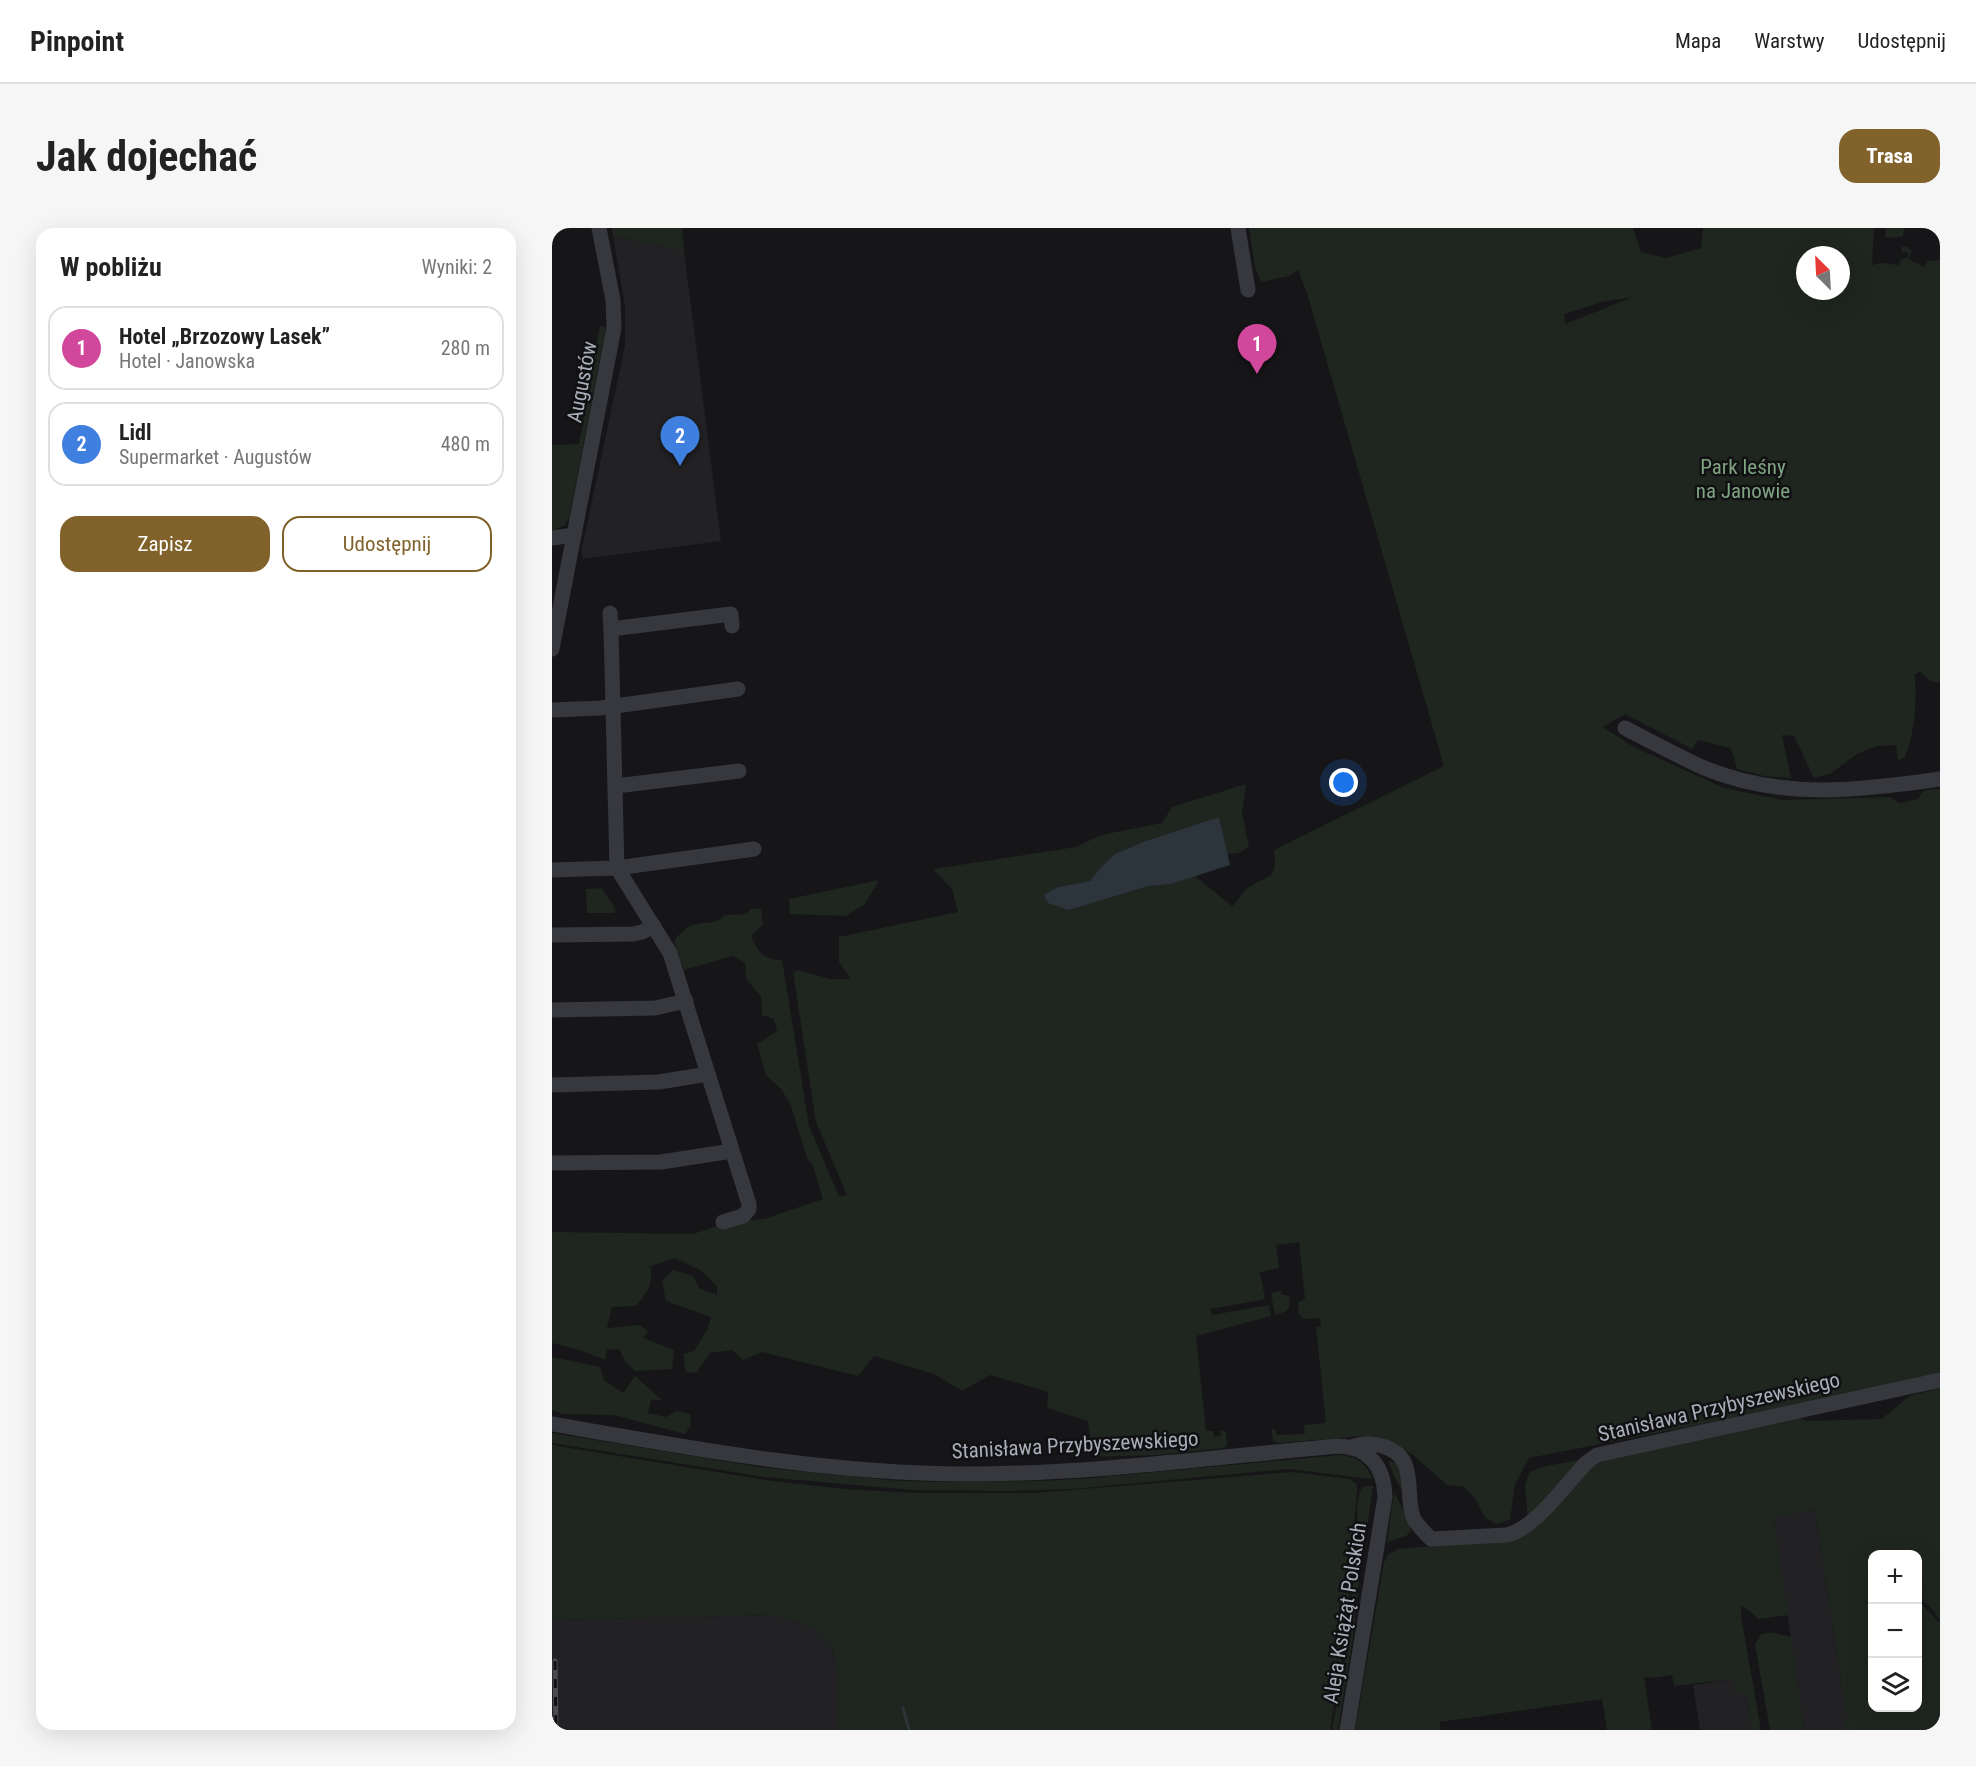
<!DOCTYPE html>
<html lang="pl">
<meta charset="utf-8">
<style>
body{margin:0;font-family:"Roboto Condensed",sans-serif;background:#f6f6f6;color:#222}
.controls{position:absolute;right:18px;bottom:18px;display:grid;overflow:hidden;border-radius:12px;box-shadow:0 6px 24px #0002}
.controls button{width:54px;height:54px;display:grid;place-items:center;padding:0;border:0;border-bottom:2px solid #e0e0e0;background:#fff;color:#222;font:30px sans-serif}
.compass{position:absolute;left:1244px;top:18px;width:54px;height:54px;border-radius:50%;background:#fff;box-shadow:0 6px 24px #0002;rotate:336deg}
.you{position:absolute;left:792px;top:555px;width:21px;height:21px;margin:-15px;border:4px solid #fff;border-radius:50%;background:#1a73e8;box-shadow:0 0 0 9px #1a73e833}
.badge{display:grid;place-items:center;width:39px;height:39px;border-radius:50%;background:#80622a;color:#fff;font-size:20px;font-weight:700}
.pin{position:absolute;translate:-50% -50px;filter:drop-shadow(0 2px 3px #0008)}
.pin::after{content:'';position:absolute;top:32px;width:21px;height:18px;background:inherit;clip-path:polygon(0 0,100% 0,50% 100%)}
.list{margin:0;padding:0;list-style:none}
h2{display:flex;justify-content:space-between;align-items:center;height:78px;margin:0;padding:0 24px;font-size:26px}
h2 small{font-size:20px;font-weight:400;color:#767676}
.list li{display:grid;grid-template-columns:39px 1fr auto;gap:18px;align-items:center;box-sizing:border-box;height:84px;margin:0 12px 12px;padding:0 12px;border:2px solid #e0e0e0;border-radius:18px}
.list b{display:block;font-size:22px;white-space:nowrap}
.list p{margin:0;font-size:20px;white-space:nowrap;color:#767676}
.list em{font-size:20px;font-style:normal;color:#767676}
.actions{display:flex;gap:12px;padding:18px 24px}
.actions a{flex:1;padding:14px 0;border:2px solid #80622a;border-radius:18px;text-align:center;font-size:21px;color:#80622a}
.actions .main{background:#80622a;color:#fff}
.icon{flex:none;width:33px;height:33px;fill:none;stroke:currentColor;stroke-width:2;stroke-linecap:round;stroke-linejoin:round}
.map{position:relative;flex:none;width:1388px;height:1502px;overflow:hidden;border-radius:18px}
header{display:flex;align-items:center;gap:36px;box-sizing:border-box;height:84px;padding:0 30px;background:#fff;border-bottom:2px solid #e0e0e0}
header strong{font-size:28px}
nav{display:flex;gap:33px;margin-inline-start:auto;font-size:21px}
.intro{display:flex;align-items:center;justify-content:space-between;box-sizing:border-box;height:144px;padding:0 36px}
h1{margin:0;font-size:42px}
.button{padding:15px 27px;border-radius:18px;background:#80622a;color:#fff;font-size:21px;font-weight:700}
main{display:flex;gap:36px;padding:0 36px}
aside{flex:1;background:#fff;border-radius:18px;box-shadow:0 6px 24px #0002}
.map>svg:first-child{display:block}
.built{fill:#222225}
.green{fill:#1e261f;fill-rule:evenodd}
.water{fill:#2c353c}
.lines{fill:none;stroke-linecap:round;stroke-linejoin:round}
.stream{stroke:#2c353c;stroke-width:3}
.minor{stroke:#37383d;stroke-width:15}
.rail-casing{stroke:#4a4c52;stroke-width:5}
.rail{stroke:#111113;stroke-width:3;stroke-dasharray:9;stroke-linecap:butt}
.labels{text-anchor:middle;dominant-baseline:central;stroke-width:5;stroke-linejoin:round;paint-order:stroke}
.street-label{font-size:21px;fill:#a8adb8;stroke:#111113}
.park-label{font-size:21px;fill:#7fa381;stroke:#111113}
</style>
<header>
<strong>Pinpoint</strong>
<nav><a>Mapa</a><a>Warstwy</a><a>Udostępnij</a></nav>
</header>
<div class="intro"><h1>Jak dojechać</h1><a class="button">Trasa</a></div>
<main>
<aside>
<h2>W pobliżu<small>Wyniki: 2</small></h2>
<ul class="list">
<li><span class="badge" style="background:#d1479c">1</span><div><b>Hotel „Brzozowy Lasek”</b><p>Hotel · Janowska</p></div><em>280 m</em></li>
<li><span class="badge" style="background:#3f7fe0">2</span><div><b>Lidl</b><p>Supermarket · Augustów</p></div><em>480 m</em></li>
</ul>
<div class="actions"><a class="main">Zapisz</a><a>Udostępnij</a></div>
</aside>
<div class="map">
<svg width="1388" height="1502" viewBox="0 0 1388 1502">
<rect width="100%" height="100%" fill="#161618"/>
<g class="built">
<polygon points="61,8 132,23 169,313 30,331 30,320 73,118 73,78"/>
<polygon points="1263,1282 1295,1492 1289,1499 1289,1502 1252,1502 1222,1293 1227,1288"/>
<polygon points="224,1387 258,1398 280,1419 286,1442 286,1502 0,1502 0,1392"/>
<polygon points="1181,1451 1194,1465 1200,1502 1148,1502 1141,1457"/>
</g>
<g class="green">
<polygon points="60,0 130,0 132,23 61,8"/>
<path d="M697 0H1081L1089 24 1114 30 1149 20 1151 0H1322L1320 37 1330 35 1347 37 1348 32 1356 29V24H1350V19L1354 18 1360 23 1356 31 1372 39 1376 33 1388 32V454H1380L1368 444 1363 446C1364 479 1364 498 1353 529L1346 533 1344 517 1325 518 1305 526 1278 546 1262 550 1242 508 1230 507 1239 550 1212 548 1185 541 1179 520 1146 512 1140 521 1073 486 1051 499 1082 519 1172 560 1230 572 1337 569 1348 575 1366 571 1372 562 1388 561V1149L977 1230 963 1256 958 1292 944 1296 933 1289 923 1270 912 1259 895 1257 861 1227 844 1216 827 1209 811 1208 726 1215 721 1212 719 1203 722 1200 725 1207 753 1206 752 1197 774 1195 764 1099 769 1098 768 1090 752 1091 747 1086 746 1074 753 1071 747 1014 724 1017 727 1040 708 1044 713 1071 658 1081 660 1087 717 1077 719 1088 644 1108 654 1203H661L662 1209 669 1208 668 1202 674 1204 675 1216 672 1220 605 1227 541 1229 536 1193 495 1180 496 1164 438 1147 410 1163 382 1146 322 1128 306 1148 210 1124 191 1132 180 1122 158 1125 144 1145 134 1144 131 1126 142 1123 156 1100 159 1089 114 1073 110 1053 121 1042 141 1048 147 1060 165 1067V1058L148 1042 123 1030 99 1038C100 1058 97 1063 84 1078L60 1079 55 1100 88 1097 96 1103 91 1110 122 1122 120 1141 83 1143 74 1135 67 1121 55 1122 53 1132 27 1122 0 1115V1004L141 1006 182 993 212 991 271 971 261 938 255 930 239 878 230 862 214 847 205 816 225 803 222 791 210 787 209 768 194 751 193 735 181 728 132 742 122 712C128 706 134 699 141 697 156 692 160 699 173 687L194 686 199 681H209L211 696 199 708C206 724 212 732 230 732L257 898 287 968 295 967 264 894 241 744 246 742 278 751H299L287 734V709L406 684 400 661 381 641 524 619 549 607 610 595 620 579 694 556 690 585 697 619 686 625 675 626 667 589 591 614 563 626 549 639 538 653 506 659 517 682 597 658 619 656 643 648 680 678C686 673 690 665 696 660 716 646 726 653 722 622L892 538 755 65 746 42 737 48 709 54 703 39ZM1253 27H1289V63H1253ZM1081 69 1013 96V95L1012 86 1050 74Z"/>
<polygon points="1334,0 1352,0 1351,8 1342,10 1333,9"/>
<polygon points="48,98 54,99 17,290 12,298 5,300 6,303 0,304 0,217 27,216"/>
<polygon points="327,652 313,676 294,688 238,686 237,671"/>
<polygon points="50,660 64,682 62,685 35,685 34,661"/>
<path d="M729 1063V1066L737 1068C739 1081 736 1084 723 1087L719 1065Z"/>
<polygon points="0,1129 48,1139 52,1152 71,1165 83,1148 110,1172 99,1172 96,1185 114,1189 125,1183 138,1186 139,1197 133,1206 62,1187 11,1186 0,1182"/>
<polygon points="1388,1160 1388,1393 1381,1382 1366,1368 1366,1326 1320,1326 1320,1480 1366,1480 1366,1372 1388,1395 1388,1502 1289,1502 1289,1499 1295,1492 1263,1282 1227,1288 1222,1293 1236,1387 1207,1391 1189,1377 1189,1388 1209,1502 1200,1502 1194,1465 1184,1466 1181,1451 1122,1458 1120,1447 1101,1450 1092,1449 1100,1502 1055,1502 1050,1471 888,1494 888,1502 803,1502 832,1335 835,1327 846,1321 962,1311 1032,1246 1047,1235 1059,1230 1246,1189 1254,1193 1330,1191 1357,1168"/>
<path d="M0 1205 214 1240 347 1253 395 1254 490 1253 539 1250 787 1227C803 1228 815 1235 820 1251L736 1241 519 1261 454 1263 360 1262 212 1249 0 1215Z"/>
<polygon points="0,1217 220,1253 293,1261 364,1265 482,1265 740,1244 797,1251 804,1256 805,1261 794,1404 778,1502 286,1502 286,1442 280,1419 258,1398 224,1387 0,1392"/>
<polygon points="1027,1232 976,1292 973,1257 977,1245 989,1239"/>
<polygon points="836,1233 846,1235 853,1268 842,1248"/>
<path d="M812 1258H821L815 1302 808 1300C803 1291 804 1265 812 1258Z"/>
<polygon points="842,1264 857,1293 859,1303 854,1308 835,1314"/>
<polygon points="805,1342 808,1342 802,1402 786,1502 780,1502 796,1412 801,1346"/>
<polygon points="1213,1405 1223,1405 1239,1409 1252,1502 1218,1502 1203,1416 1209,1406"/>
</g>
<polygon class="water" points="667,589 678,637 619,656 597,658 517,682 496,675 492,667 506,659 538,653 549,639 563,626 591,614"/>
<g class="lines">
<polyline class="stream" points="351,1480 357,1502"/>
<g class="minor">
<polyline points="686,0 696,62"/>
<polyline points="0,310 22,307"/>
<polyline points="58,385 59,401"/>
<polyline points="0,421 62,100 61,72 47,0"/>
<polyline points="0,482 49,480 186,461"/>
<path d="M1073 500C1098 513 1124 527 1150 539 1228 572 1307 563 1388 551"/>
<polyline points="64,558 187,543"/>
<polyline points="0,642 65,640 202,621"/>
<polyline points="0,707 81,706 90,704 102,698"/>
<polyline points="0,782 103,780 134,773"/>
<polyline points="0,857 107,854 156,846"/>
<polyline points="0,935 109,934 180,923"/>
<polyline points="171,994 191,988 197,981 197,976 118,725 65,640 59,401 179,386 180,398"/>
<path d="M0 1196C137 1220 275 1246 415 1246 539 1246 663 1229 786 1218 818 1219 832 1239 833 1269L795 1502"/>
<path d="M799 1219C810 1215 819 1214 830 1218 867 1228 852 1262 861 1289 864 1297 873 1304 879 1311L954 1307C981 1303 1015 1255 1034 1235L1045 1227 1388 1152"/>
</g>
<defs>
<polyline id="rail" points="3,1433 4,1502"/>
</defs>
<use href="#rail" class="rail-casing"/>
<use href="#rail" class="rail"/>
</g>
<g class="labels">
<g class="street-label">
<text transform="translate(30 154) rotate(-79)">Augustów</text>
<text transform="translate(1167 1179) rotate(-13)">Stanisława Przybyszewskiego</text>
<text transform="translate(523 1217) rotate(-3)">Stanisława Przybyszewskiego</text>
<text transform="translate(793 1385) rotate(-81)">Aleja Książąt Polskich</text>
</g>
<g class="park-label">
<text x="1191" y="239">Park leśny<tspan x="1191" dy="24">na Janowie</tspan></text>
</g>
</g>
</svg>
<div class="controls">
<button>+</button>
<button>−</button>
<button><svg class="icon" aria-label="layers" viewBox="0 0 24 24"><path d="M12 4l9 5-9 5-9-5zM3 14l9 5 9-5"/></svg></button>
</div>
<svg class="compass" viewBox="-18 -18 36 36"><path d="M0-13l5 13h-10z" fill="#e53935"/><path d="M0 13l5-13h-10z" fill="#767676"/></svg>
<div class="you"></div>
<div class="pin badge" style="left:705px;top:146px;background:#d1479c">1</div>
<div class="pin badge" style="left:128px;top:238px;background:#3f7fe0">2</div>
</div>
</main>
